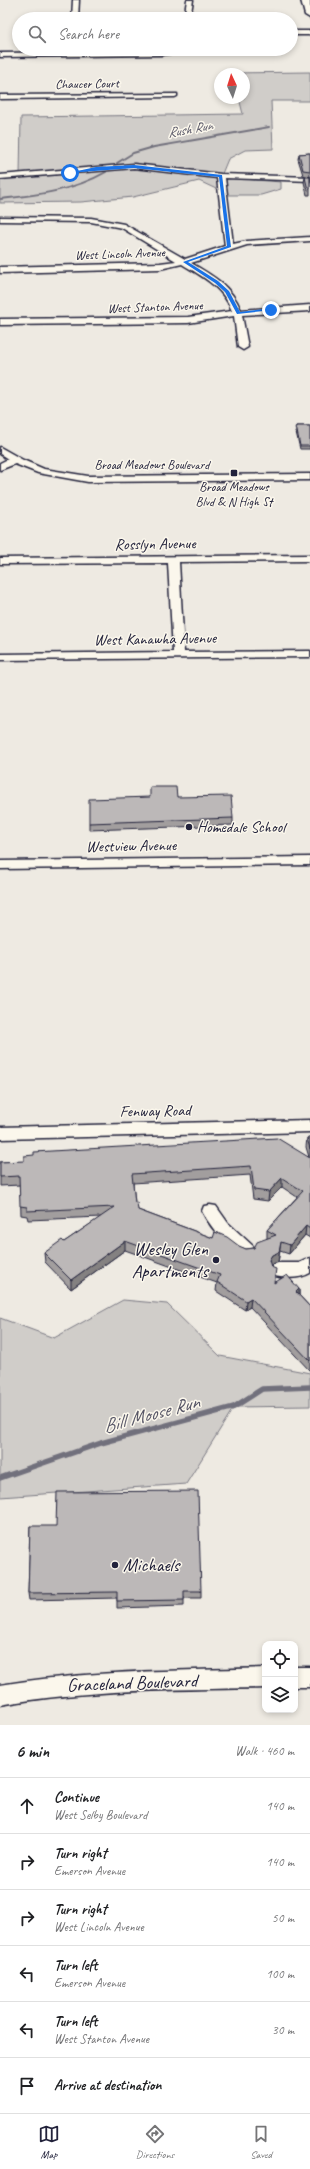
<!DOCTYPE html>
<meta charset="utf-8">
<style>
body{margin:0;font-family:Caveat,sans-serif;background:#f2f2f2;color:#202124}
.controls{position:absolute;right:12px;bottom:12px;display:grid;overflow:hidden;border-radius:8px;box-shadow:0 2px 6px #0003}
.controls button{width:36px;height:36px;display:grid;place-items:center;padding:0;border:0;border-bottom:1px solid #e0e0e0;background:#fff;color:#202124;font:20px sans-serif}
.compass{position:absolute;left:214px;top:68px;width:36px;height:36px;border-radius:50%;background:#fff;box-shadow:0 2px 6px #0003;rotate:356deg}
.stop{position:absolute;width:12px;height:12px;margin:-9px;border:3px solid #1a73e8;border-radius:50%;background:#fff}
.stop.end{background:#1a73e8;border-color:#fff;box-shadow:0 1px 4px #0008}
.list{margin:0;padding:0;list-style:none}
h2{display:flex;justify-content:space-between;align-items:center;height:52px;margin:0;padding:0 16px;font-size:17px}
h2 small{font-size:13px;font-weight:400;color:#757577}
.list li{display:grid;grid-template-columns:26px 1fr auto;gap:12px;align-items:center;box-sizing:border-box;height:56px;padding:0 16px;border-top:1px solid #e0e0e0}
.list b{display:block;font-size:15px;white-space:nowrap}
.list p{margin:0;font-size:13px;white-space:nowrap;color:#757577}
.list em{font-size:13px;font-style:normal;color:#757577}
.icon{flex:none;width:22px;height:22px;fill:none;stroke:currentColor;stroke-width:2;stroke-linecap:round;stroke-linejoin:round}
.map{position:relative;flex:none;width:310px;height:1725px;overflow:hidden}
.search{position:absolute;background:#fff;box-shadow:0 2px 6px #0003;left:12px;right:12px;top:12px;height:44px;display:flex;align-items:center;gap:10px;box-sizing:border-box;padding:0 14px;border-radius:22px;color:#757577;font-size:15px}
.sheet{height:388px;background:#fff}
nav{display:flex;justify-content:space-around;align-items:center;box-sizing:border-box;height:56px;border-top:1px solid #e0e0e0;background:#fff;font-size:11px;color:#757577}
nav a{display:grid;justify-items:center;gap:2px}
nav .on{color:#22223b}
.map>svg:first-child{display:block}
.green{fill:#d0cdc9;stroke:#797882}
.lines{fill:none;stroke-linecap:round;stroke-linejoin:round}
.stream-far1{stroke:#716f7c;stroke-width:2}
.stream{stroke:#716f7c;stroke-width:5.5}
.street-casing{stroke:#22223b;stroke-width:3}
.primary-casing{stroke:#22223b;stroke-width:3}
.street{fill:#fbf7ec;fill-rule:evenodd}
.primary{fill:#fbf7ec;fill-rule:evenodd}
.wall{fill:#a29e9e;stroke:#22223b;fill-rule:evenodd}
.shaded-wall{fill:#848181;stroke:#22223b}
.building{fill:#bcb8b8;stroke:#22223b;fill-rule:evenodd}
.route{fill:#1a73e8}
.poi-dot{fill:#22223b;stroke:#fbf7ec;stroke-width:1.5}
.labels{text-anchor:middle;dominant-baseline:central;stroke-width:3;stroke-linejoin:round;paint-order:stroke}
.far-street-label{font-size:13px;fill:#22223b;stroke:#fbf7ec}
.far-poi-label{font-size:13px;fill:#22223b;stroke:#fbf7ec}
.far-water-label{font-size:14px;font-style:italic;fill:#575666;stroke:#fbf7ec}
.street-label{font-size:16px;fill:#22223b;stroke:#fbf7ec}
.poi-label{font-size:16px;fill:#22223b;stroke:#fbf7ec;text-anchor:start}
.near-poi-label{font-size:19px;fill:#22223b;stroke:#fbf7ec;text-anchor:end}
.near-street-label{font-size:19px;fill:#22223b;stroke:#fbf7ec}
.near-water-label{font-size:20px;font-style:italic;fill:#575666;stroke:#fbf7ec}
</style>
<div class="map">
<svg width="310" height="1725" viewBox="0 0 310 1725">
<rect width="100%" height="100%" fill="#eeeae2"/>
<filter id="ink" filterUnits="userSpaceOnUse"><feTurbulence type="fractalNoise" baseFrequency=".025" numOctaves="2"/><feDisplacementMap in="SourceGraphic" scale="8" xChannelSelector="R" yChannelSelector="G"/><feConvolveMatrix kernelMatrix="1 2 1 2 8 2 1 2 1" color-interpolation-filters="sRGB"/></filter>
<g filter="url(#ink)">
<g class="green">
<polygon points="310,72 310,101 271,101 273,149 245,150 228,159 221,176 218,177 281,182 281,189 261,195 229,195 199,181 133,197 81,202 0,203 0,177 20,176 21,117 243,114 239,98 244,98 244,74 231,73"/>
<polygon points="123,1300 167,1304 220,1356 310,1373 310,1406 234,1407 186,1484 0,1497 0,1318 54,1338"/>
</g>
<g class="lines">
<g class="stream-far1">
<polyline points="117,163 133,153 154,147 269,127"/>
<path d="M0 199C37 195 73 191 106 172"/>
</g>
<polyline class="stream" points="0,1478 101,1443 234,1407 262,1389 310,1387"/>
<defs>
<g id="street">
<polygon points="73,0 79,0 78,19 72,19"/>
<polygon points="187,0 193,0 190,19 184,19"/>
<rect x="291" y="31" width="19" height="4"/>
<polygon points="178,49 198,49 162,55 0,57 0,53 162,51"/>
<polygon points="177,94 177,96 175,97 0,99 0,95"/>
<path d="M134 164 221 174 310 177V181L225 178 233 244 247 241 310 237V241L247 245 191 263C212 275 231 286 241 310L310 305V311L242 315 248 347 243 350 238 347 234 316 188 323 0 325V319L188 317 232 311C223 287 203 277 182 264L160 269 0 273V267L160 263 176 261 122 228 91 222 0 221V217L91 218 124 224 185 259 225 246 217 178 134 168 0 179V175Z"/>
<polygon points="0,447 23,460 44,469 88,476 310,474 310,480 88,482 38,473 15,464 0,470 0,463 8,459 0,454"/>
<polygon points="310,555 310,561 179,562 184,652 310,651 310,657 0,660 0,654 173,652 168,563 0,564 0,558"/>
<polygon points="310,857 310,865 0,869 0,861"/>
<polygon points="310,1120 310,1132 0,1139 0,1127"/>
<path d="M210 1205 216 1206 228 1223 253 1246 255 1251 253 1256C236 1262 209 1225 202 1211L204 1206Z"/>
<path d="M310 1258V1273C300 1279 283 1279 272 1275L270 1270 272 1265 278 1263H299Z"/>
<rect x="295" y="1667" width="15" height="20"/>
<path d="M265 1668V1688C176 1690 88 1689 0 1705V1685C88 1670 176 1671 265 1668Z"/>
</g>
<polygon id="primary" points="301,0 310,0 310,18 305,15"/>
</defs>
<use href="#street" class="street-casing"/>
<use href="#primary" class="primary-casing"/>
<use href="#street" class="street"/>
<use href="#primary" class="primary"/>
</g>
<g class="wall">
<polygon points="310,153 310,177 303,175 298,159 299,154"/>
<polygon points="305,177 310,177 310,195 307,195 304,182"/>
<polygon points="296,426 310,426 310,449 300,449 295,428"/>
<polygon points="177,797 233,818 233,825 89,830 89,823"/>
<path d="M307 1138H310V1238L305 1235 289 1254 280 1251 278 1262 272 1264 271 1265 275 1278V1282L299 1289V1295L310 1307V1371L250 1307 245 1310 216 1291 217 1283 125 1250 71 1289 45 1262 44 1253 64 1242 101 1217 28 1220 27 1216 21 1215 20 1185 0 1186V1162L309 1157 306 1147ZM250 1175 253 1199 268 1201 282 1187 297 1197 267 1230V1239L254 1248 246 1249 213 1238 138 1210 135 1203 133 1183Z"/>
<polygon points="30,1526 201,1591 201,1598 184,1598 184,1606 117,1608 117,1598 29,1600 28,1593"/>
</g>
<g class="shaded-wall">
<polygon points="282,1178 282,1187 268,1201 269,1192"/>
<polygon points="306,1226 305,1235 289,1254 290,1245"/>
<polygon points="125,1241 125,1250 71,1289 71,1280"/>
<polygon points="281,1242 278,1262 272,1264 269,1269 269,1260 272,1255"/>
<polygon points="299,1289 299,1298 296,1292"/>
<polygon points="251,1298 250,1307 245,1310 246,1301"/>
</g>
<g class="building">
<polygon points="310,153 310,171 303,170 299,154"/>
<polygon points="305,177 310,177 310,189 308,190"/>
<polygon points="296,426 310,426 310,446 300,446"/>
<polygon points="150,787 176,787 177,797 231,796 233,818 89,823 89,799 150,797"/>
<path d="M277 1138 310 1158V1229L306 1226 290 1245 281 1242 279 1252 272 1255 269 1260 271 1267 276 1269 274 1283 287 1275 299 1289 296 1292 310 1307V1361L251 1298 246 1301 217 1282 220 1275 125 1241 71 1280 44 1253 62 1240 64 1242 115 1207 27 1211V1207L20 1206 19 1176 0 1177V1162L24 1161V1156L34 1155V1152ZM251 1166 254 1190 269 1192 282 1178 303 1191 267 1230 276 1235 257 1242 254 1248 246 1249 239 1246 227 1237 215 1232 213 1238 138 1210 137 1202 135 1203 132 1174Z"/>
<polygon points="307,1138 310,1138 310,1149"/>
<polygon points="198,1491 201,1591 184,1591 184,1600 117,1601 117,1592 28,1593 30,1526 56,1526 57,1492"/>
</g>
</g>
<polygon class="route" points="134,165 222,175 231,247 188,262 218,281 229,291 240,312 271,308 273,310 237,314 225,292 215,283 183,262 227,246 219,177 134,168 68,173 96,167"/>
<g class="poi-dot">
<rect x="230" y="469" width="8" height="8" rx="2"/>
<circle cx="189" cy="827" r="4"/>
<circle cx="216" cy="1260" r="4"/>
<circle cx="115" cy="1565" r="4"/>
</g>
<g class="labels">
<g class="far-street-label">
<text transform="translate(87 84) rotate(-1)">Chaucer Court</text>
<text transform="translate(120 254) rotate(-2)">West Lincoln Avenue</text>
<text transform="translate(155 307) rotate(-2)">West Stanton Avenue</text>
<text x="152" y="465">Broad Meadows Boulevard</text>
</g>
<g class="far-poi-label">
<text x="234" y="487">Broad Meadows<tspan x="234" dy="15">Blvd &amp; N High St</tspan></text>
</g>
<g class="far-water-label">
<text transform="translate(190 129) rotate(-10)">Rush Run</text>
</g>
<g class="street-label">
<text transform="translate(155 544) rotate(-1)">Rosslyn Avenue</text>
<text transform="translate(155 639) rotate(-1)">West Kanawha Avenue</text>
<text transform="translate(131 846) rotate(-1)">Westview Avenue</text>
<text transform="translate(155 1111) rotate(-1)">Fenway Road</text>
</g>
<g class="poi-label">
<text x="197" y="827">Homedale School</text>
</g>
<g class="near-poi-label">
<text x="208" y="1249">Wesley Glen<tspan x="208" dy="22">Apartments</tspan></text>
<text x="123" y="1565" text-anchor="start">Michaels</text>
</g>
<g class="near-street-label">
<text transform="translate(132 1683) rotate(-2)">Graceland Boulevard</text>
</g>
<g class="near-water-label">
<text transform="translate(151 1414) rotate(-15)">Bill Moose Run</text>
</g>
</g>
</svg>
<div class="controls">
<button><svg class="icon" aria-label="locate" viewBox="0 0 24 24"><circle cx="12" cy="12" r="6"/><path d="M12 2v4M12 18v4M2 12h4M18 12h4"/></svg></button>
<button><svg class="icon" aria-label="layers" viewBox="0 0 24 24"><path d="M12 4l9 5-9 5-9-5zM3 14l9 5 9-5"/></svg></button>
</div>
<svg class="compass" viewBox="-18 -18 36 36"><path d="M0-13l5 13h-10z" fill="#e53935"/><path d="M0 13l5-13h-10z" fill="#757577"/></svg>
<div class="stop" style="left:70px;top:173px"></div>
<div class="stop end" style="left:271px;top:310px"></div>
<div class="search"><svg class="icon" aria-label="search" viewBox="0 0 24 24"><circle cx="10" cy="10" r="6"/><path d="M15 15l6 6"/></svg>Search here</div>
</div>
<section class="sheet">
<h2>6 min<small>Walk · 460 m</small></h2>
<ul class="list">
<li><svg class="icon" aria-label="ahead" viewBox="0 0 24 24"><path d="M12 20V5M6 11l6-6 6 6"/></svg><div><b>Continue</b><p>West Selby Boulevard</p></div><em>140 m</em></li>
<li><svg class="icon" aria-label="right" viewBox="0 0 24 24"><path d="M7 20v-9h11M14 6l5 5-5 5"/></svg><div><b>Turn right</b><p>Emerson Avenue</p></div><em>140 m</em></li>
<li><svg class="icon" aria-label="right" viewBox="0 0 24 24"><path d="M7 20v-9h11M14 6l5 5-5 5"/></svg><div><b>Turn right</b><p>West Lincoln Avenue</p></div><em>50 m</em></li>
<li><svg class="icon" aria-label="left" viewBox="0 0 24 24"><path d="M17 20v-9H6M10 6l-5 5 5 5"/></svg><div><b>Turn left</b><p>Emerson Avenue</p></div><em>100 m</em></li>
<li><svg class="icon" aria-label="left" viewBox="0 0 24 24"><path d="M17 20v-9H6M10 6l-5 5 5 5"/></svg><div><b>Turn left</b><p>West Stanton Avenue</p></div><em>30 m</em></li>
<li><svg class="icon" aria-label="arrive" viewBox="0 0 24 24"><path d="M6 21V4h12l-3 4 3 4H6"/></svg><div><b>Arrive at destination</b></div></li>
</ul>
</section>
<nav>
<a class="on"><svg class="icon" aria-label="map" viewBox="0 0 24 24"><path d="M3 6l6-2 6 2 6-2v14l-6 2-6-2-6 2zM9 4v14M15 6v14"/></svg>Map</a>
<a><svg class="icon" aria-label="directions" viewBox="0 0 24 24"><path d="M12 3l9 9-9 9-9-9zM9 14v-3h6M13 9l2 2-2 2"/></svg>Directions</a>
<a><svg class="icon" aria-label="saved" viewBox="0 0 24 24"><path d="M7 4h10v16l-5-4-5 4z"/></svg>Saved</a>
</nav>
